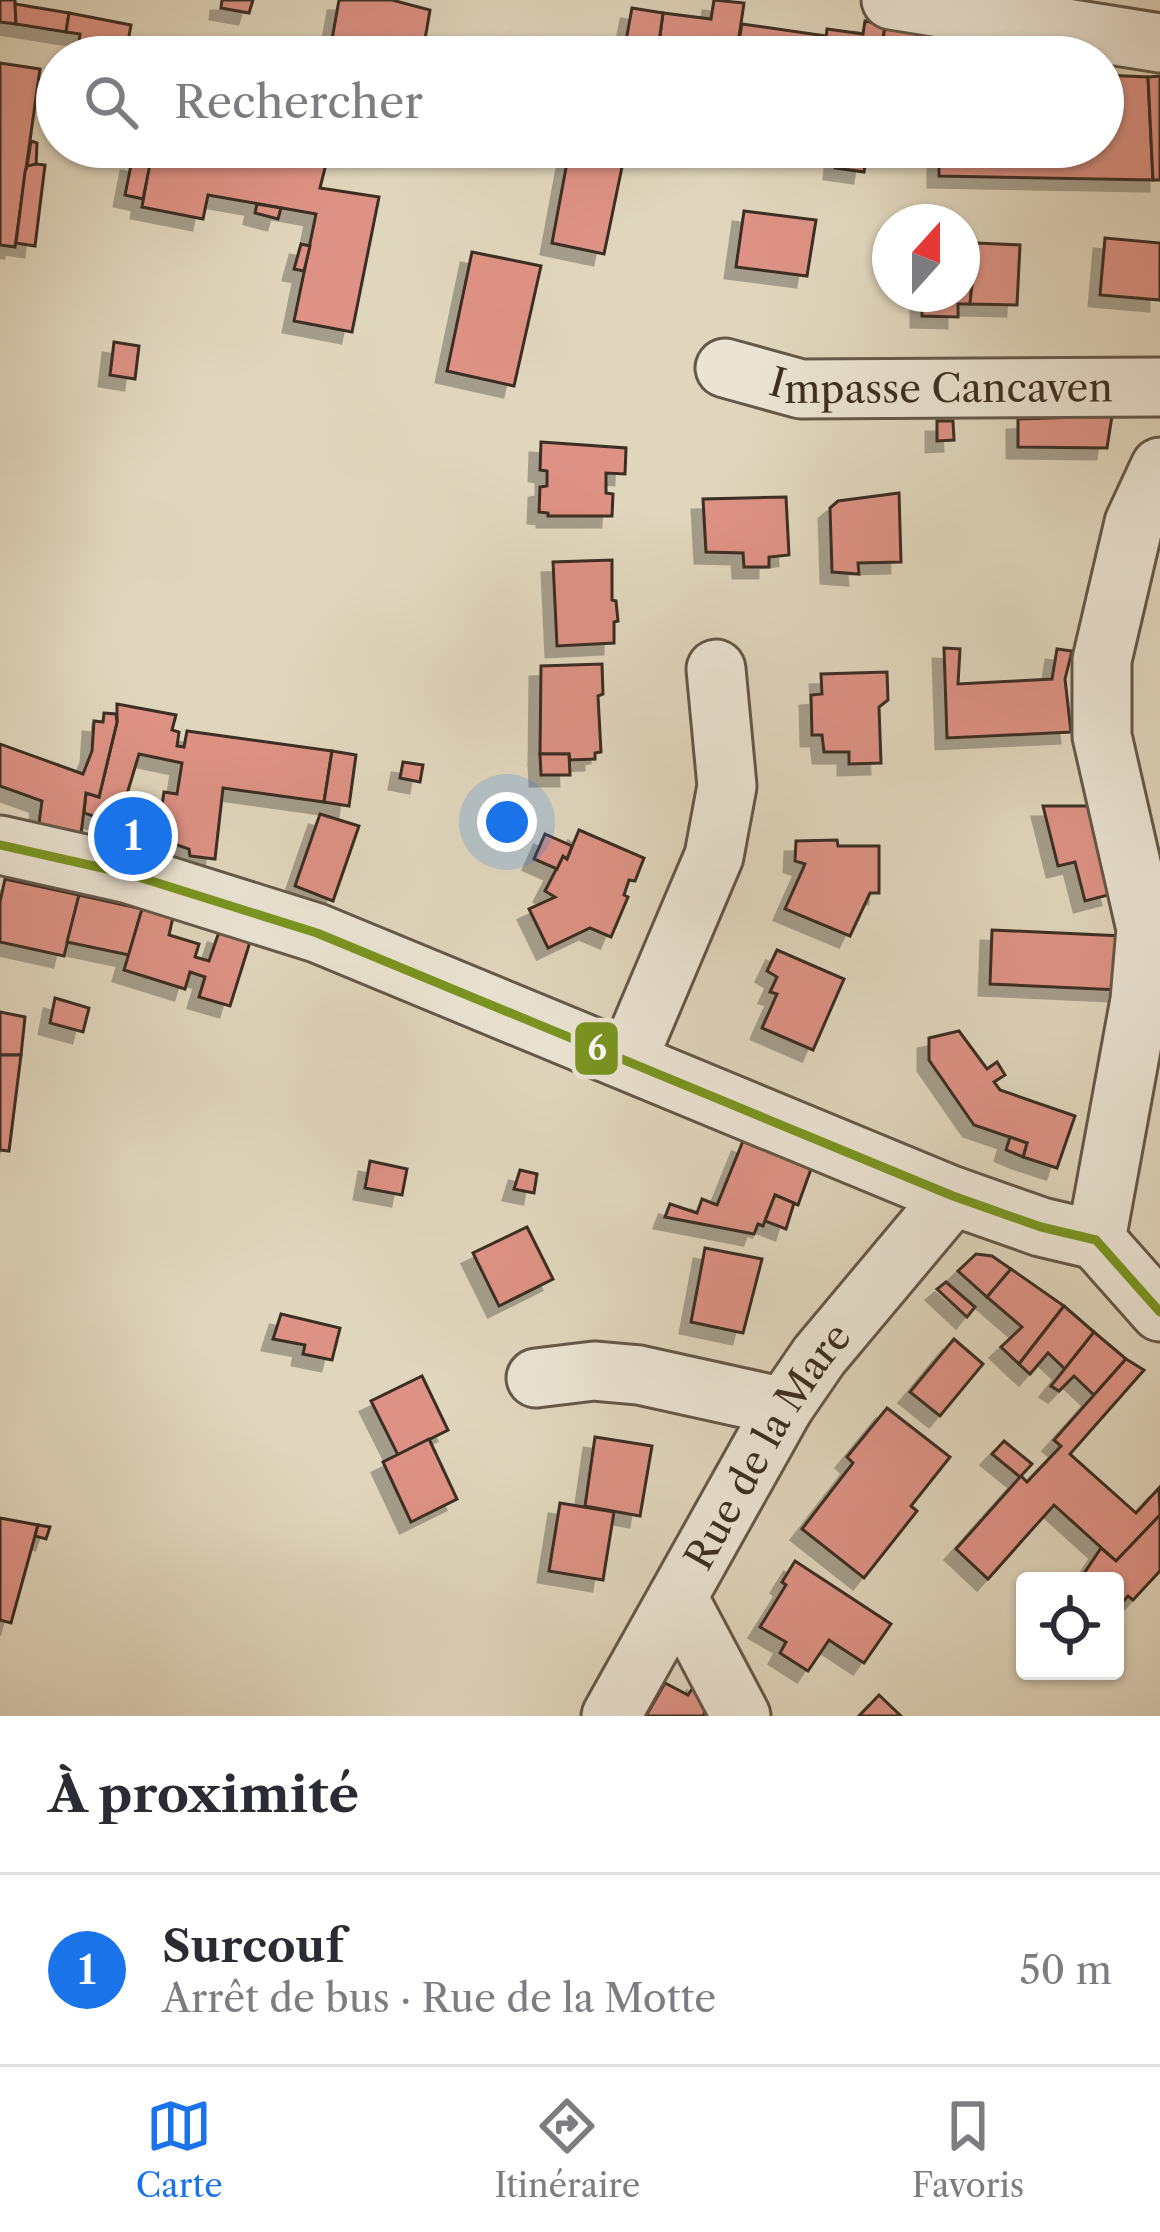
<!DOCTYPE html>
<html lang="fr">
<meta charset="utf-8">
<style>
body{margin:0;font-family:"Libre Caslon Text",serif;background:#f2f2f3;color:#2b2b33}
.controls{position:absolute;right:36px;bottom:36px;display:grid;overflow:hidden;border-radius:12px;box-shadow:0 3px 9px #0004}
.controls button{width:108px;height:108px;display:grid;place-items:center;padding:0;border:0;border-bottom:3px solid #e1e1e2;background:#fff;color:#2b2b33;font:60px sans-serif}
.compass{position:absolute;left:872px;top:204px;width:108px;height:108px;border-radius:50%;background:#fff;box-shadow:0 3px 9px #0004;rotate:21deg}
.you{position:absolute;left:507px;top:822px;width:42px;height:42px;margin:-30px;border:9px solid #fff;border-radius:50%;background:#1a73e8;box-shadow:0 0 0 18px #1a73e833}
.badge{display:grid;place-items:center;width:78px;height:78px;border-radius:50%;background:#1a73e8;color:#fff;font-size:39px;font-weight:700}
.pin{position:absolute;translate:-50% -50%;border:6px solid #fff;box-shadow:0 3px 12px #0006}
.list{margin:0;padding:0;list-style:none}
h2{display:flex;justify-content:space-between;align-items:center;height:156px;margin:0;padding:0 48px;font-size:51px}
h2 small{font-size:39px;font-weight:400;color:#7c7c81}
.list li{display:grid;grid-template-columns:78px 1fr auto;gap:36px;align-items:center;box-sizing:border-box;height:192px;padding:0 48px;border-top:3px solid #e1e1e2}
.list b{display:block;font-size:45px;white-space:nowrap}
.list p{margin:0;font-size:39px;white-space:nowrap;color:#7c7c81}
.list em{font-size:39px;font-style:normal;color:#7c7c81}
.icon{flex:none;width:66px;height:66px;fill:none;stroke:currentColor;stroke-width:2;stroke-linecap:round;stroke-linejoin:round}
.map{position:relative;flex:none;width:1160px;height:1716px;overflow:hidden}
.search{position:absolute;background:#fff;box-shadow:0 3px 9px #0004;left:36px;right:36px;top:36px;height:132px;display:flex;align-items:center;gap:30px;box-sizing:border-box;padding:0 42px;border-radius:66px;color:#7c7c81;font-size:45px}
.sheet{height:348px;background:#fff}
nav{display:flex;justify-content:space-around;align-items:center;box-sizing:border-box;height:168px;border-top:3px solid #e1e1e2;background:#fff;font-size:33px;color:#7c7c81}
nav a{display:grid;justify-items:center;gap:6px}
nav .on{color:#1a73e8}
.map>svg:first-child{display:block}
.building{fill:#de9285;stroke:#3b2e21;stroke-width:3;filter:url(#shadow)}
.lines{fill:none;stroke-linecap:round;stroke-linejoin:round}
.minor-casing{stroke:#645848;stroke-width:63}
.minor{stroke:#ebe4d4;stroke-width:57}
.bus-1-casing{stroke:#ebe4d4;stroke-width:18}
.bus-1{stroke:#7a9520;stroke-width:9}
.labels{text-anchor:middle;dominant-baseline:central;stroke-width:10;stroke-linejoin:round;paint-order:stroke}
.street-label{font-size:39px;fill:#3b2e21;stroke:#ebe4d4}
.line-badge{stroke:#ebe4d4;stroke-width:4.5}
.badge-label{font-size:33px;text-anchor:middle;font-weight:bold;fill:#fff}
</style>
<div class="map">
<svg width="1160" height="1716" viewBox="0 0 1160 1716">
<defs>
<filter id="shadow"><feDropShadow dx="-11" dy="11" stdDeviation="0" flood-color="#0004"/></filter>
</defs>
<rect width="100%" height="100%" fill="#e0d6bd"/>
<filter id="stains"><feTurbulence type="fractalNoise" baseFrequency=".00167" numOctaves="4"/><feColorMatrix values="0 0 0 0 .2 0 0 0 0 .09 0 0 0 0 .02 0 0 0 .5 -.17"/></filter>
<radialGradient id="worn" r=".72"><stop offset=".6" stop-color="#630" stop-opacity="0"/><stop offset="1" stop-color="#630" stop-opacity=".3"/></radialGradient>
<g class="building">
<polygon points="0,0 15,0 16,24 0,22"/>
<polygon points="222,0 253,0 249,13 221,8"/>
<polygon points="339,0 392,0 430,10 422,57 329,56"/>
<polygon points="714,0 744,3 736,57 657,57 663,13 711,19"/>
<polygon points="15,4 69,13 66,32 16,24"/>
<polygon points="632,8 663,13 657,57 623,57"/>
<polygon points="69,13 131,25 126,52 79,42 80,34 66,32"/>
<polygon points="865,21 885,25 881,57 824,57 827,29 863,34"/>
<polygon points="742,24 826,36 824,57 736,57"/>
<polygon points="885,25 1015,44 1015,57 881,56"/>
<polygon points="129,37 168,46 165,56 127,48"/>
<polygon points="0,63 40,69 15,247 0,245"/>
<polygon points="1103,75 1148,77 1153,180 939,176 939,147 1103,147"/>
<polygon points="1160,76 1160,180 1153,180 1148,77"/>
<polygon points="31,141 37,143 36,166 27,166"/>
<polygon points="215,147 252,147 327,160 320,188 379,197 352,332 294,321 316,214 208,195 203,219 142,207 152,149 212,159"/>
<polygon points="837,148 867,152 864,172 835,168"/>
<polygon points="568,157 622,167 604,254 552,243"/>
<polygon points="132,160 150,164 143,199 125,195"/>
<polygon points="36,164 45,165 35,246 16,243 25,172 27,166"/>
<polygon points="257,204 281,208 278,219 255,213"/>
<polygon points="744,211 816,220 807,276 736,267"/>
<polygon points="1105,238 1160,243 1160,300 1100,295"/>
<polygon points="962,243 976,243 970,304 958,304 958,317 922,316 922,294 962,294"/>
<polygon points="976,243 1020,245 1017,305 970,304"/>
<polygon points="301,244 310,246 304,271 294,269"/>
<polygon points="472,252 541,266 514,386 447,371"/>
<polygon points="114,342 139,346 135,379 110,375"/>
<polygon points="1112,416 1107,448 1018,447 1018,419"/>
<polygon points="937,421 953,421 954,440 937,441"/>
<polygon points="541,442 626,448 625,474 606,473 606,493 613,494 612,516 548,516 548,513 539,512 540,487 547,486 547,471 540,470"/>
<polygon points="899,493 901,562 858,563 859,574 832,572 830,508 838,501"/>
<polygon points="786,497 789,555 769,557 769,567 744,567 743,553 706,552 703,499"/>
<polygon points="612,560 612,600 616,601 618,621 614,622 614,643 557,646 553,562"/>
<polygon points="944,648 960,649 958,684 1052,679 1057,649 1072,651 1065,679 1071,732 947,738"/>
<polygon points="602,664 603,694 598,696 601,752 595,753 595,759 570,760 569,754 540,754 541,666"/>
<polygon points="887,672 888,700 879,707 881,763 849,764 849,752 824,752 822,735 812,735 811,695 822,694 821,674"/>
<polygon points="117,704 176,715 172,730 179,732 177,746 184,747 187,731 332,751 324,802 223,788 215,859 190,856 189,849 157,838 164,792 177,794 182,763 139,754 118,824 84,813 86,793 99,797 117,722"/>
<polygon points="104,713 116,714 117,722 99,797 86,793 80,843 37,838 42,801 0,786 0,744 83,774 92,751 94,721 103,722"/>
<polygon points="332,751 356,755 349,806 324,802"/>
<polygon points="540,754 569,754 570,775 541,775"/>
<polygon points="403,762 423,765 420,782 400,778"/>
<polygon points="1043,806 1090,806 1112,894 1085,901 1075,862 1058,866"/>
<polygon points="320,814 359,826 333,901 295,886"/>
<polygon points="579,830 644,858 635,881 629,880 624,895 628,897 611,937 590,928 548,948 529,909 555,897 545,891 563,856 567,859"/>
<polygon points="545,834 572,846 567,859 563,856 557,869 534,859"/>
<polygon points="837,840 838,846 879,846 879,893 870,893 850,936 785,909 805,864 795,861 796,841"/>
<polygon points="5,879 79,895 64,956 0,942 0,902"/>
<polygon points="79,895 142,909 129,955 67,942"/>
<polygon points="142,909 173,917 169,935 199,944 195,957 209,961 219,932 250,942 230,1006 199,997 205,977 190,972 185,989 124,970"/>
<polygon points="992,930 1123,936 1120,990 990,984"/>
<polygon points="777,950 844,979 813,1050 762,1028 777,994 770,992 777,977 767,971"/>
<polygon points="55,998 89,1008 83,1032 50,1023"/>
<polygon points="0,1012 25,1017 21,1055 0,1055"/>
<polygon points="959,1031 987,1069 997,1062 1005,1075 994,1082 1000,1090 1075,1116 1057,1168 1023,1157 1027,1143 974,1125 929,1060 929,1038"/>
<polygon points="0,1055 21,1055 9,1151 0,1150"/>
<polygon points="1010,1137 1027,1143 1023,1157 1006,1150"/>
<polygon points="743,1141 811,1169 798,1205 775,1195 763,1226 758,1224 754,1234 665,1217 670,1204 697,1213 702,1199 717,1205"/>
<polygon points="370,1161 407,1169 402,1195 365,1188"/>
<polygon points="520,1170 537,1174 534,1193 514,1189"/>
<polygon points="775,1195 794,1203 786,1229 765,1221"/>
<polygon points="527,1227 553,1279 499,1306 473,1253"/>
<polygon points="705,1248 762,1259 743,1333 691,1322"/>
<polygon points="976,1254 992,1256 1011,1269 987,1297 958,1271"/>
<polygon points="1011,1269 1064,1306 1019,1364 1001,1347 1022,1327 987,1297"/>
<polygon points="946,1282 975,1307 967,1317 937,1289"/>
<polygon points="1064,1306 1094,1332 1065,1369 1048,1353 1030,1374 1019,1364"/>
<polygon points="281,1314 340,1328 332,1360 303,1354 305,1345 273,1339"/>
<polygon points="1094,1332 1126,1359 1094,1395 1074,1376 1059,1391 1051,1386"/>
<polygon points="954,1339 983,1364 940,1416 910,1392"/>
<polygon points="1126,1359 1144,1370 1070,1454 1136,1513 1159,1488 1160,1515 1116,1561 1054,1505 988,1579 956,1549 1021,1476 1027,1482 1061,1446 1054,1440"/>
<polygon points="422,1376 448,1430 398,1455 371,1401"/>
<polygon points="887,1408 950,1457 911,1506 917,1511 864,1578 802,1529 853,1463 847,1457"/>
<polygon points="595,1437 652,1446 640,1516 585,1506"/>
<polygon points="429,1439 457,1499 411,1522 383,1462"/>
<polygon points="1004,1441 1032,1464 1020,1477 992,1454"/>
<polygon points="560,1503 614,1512 603,1580 549,1571"/>
<polygon points="1160,1515 1160,1571 1133,1600 1128,1596 1115,1610 1115,1581 1079,1581 1101,1548 1116,1561"/>
<polygon points="0,1518 38,1525 11,1623 0,1620"/>
<polygon points="38,1525 50,1527 46,1539 35,1536"/>
<polygon points="795,1561 891,1624 864,1663 829,1640 808,1671 780,1653 786,1642 760,1627 786,1585 782,1582"/>
<polygon points="698,1680 710,1702 703,1716 646,1716 665,1683 688,1695"/>
<polygon points="879,1695 901,1716 859,1716"/>
</g>
<g class="lines">
<defs>
<g id="minor">
<polyline points="891,0 1160,43"/>
<path id="s1" d="M725 368 801 389 1160 387"/>
<polyline points="0,845 129,874 317,933 953,1196 1041,1227 1096,1240 1160,1312"/>
<polyline points="628,1059 714,856 727,786 716,669"/>
<polyline points="1096,1240 1140,1000 1146,929 1102,736 1102,660 1134,523 1160,467"/>
<polyline points="536,1378 594,1371 639,1375 784,1407"/>
<polyline points="678,1597 741,1716"/>
<path id="s2" d="M611 1716 784 1407 819 1356 953 1196"/>
</g>
</defs>
<use href="#minor" class="minor-casing"/>
<use href="#minor" class="minor"/>
<defs>
<polyline id="bus-1" points="0,845 129,874 317,933 953,1196 1041,1227 1096,1240 1160,1312"/>
</defs>
<use href="#bus-1" class="bus-1-casing"/>
<use href="#bus-1" class="bus-1"/>
</g>
<g class="labels">
<g class="street-label">
<text stroke="none"><textPath href="#s1" startOffset="219">Impasse Cancaven</textPath></text>
<text stroke="none"><textPath href="#s2" startOffset="312">Rue de la Mare</textPath></text>
</g>
</g>
<rect class="line-badge" x="573" y="1020" width="47" height="57" rx="12" fill="#7a9520"/>
<g class="badge-label">
<text x="597" y="1060">6</text>
</g>
<rect width="100%" height="100%" filter="url(#stains)"/>
<rect width="100%" height="100%" fill="url(#worn)"/>
</svg>
<div class="controls">
<button><svg class="icon" aria-label="locate" viewBox="0 0 24 24"><circle cx="12" cy="12" r="6"/><path d="M12 2v4M12 18v4M2 12h4M18 12h4"/></svg></button>
</div>
<svg class="compass" viewBox="-18 -18 36 36"><path d="M0-13l5 13h-10z" fill="#e53935"/><path d="M0 13l5-13h-10z" fill="#7c7c81"/></svg>
<div class="you"></div>
<div class="pin badge" style="left:133px;top:836px">1</div>
<div class="search"><svg class="icon" aria-label="search" viewBox="0 0 24 24"><circle cx="10" cy="10" r="6"/><path d="M15 15l6 6"/></svg>Rechercher</div>
</div>
<section class="sheet">
<h2>À proximité<small></small></h2>
<ul class="list">
<li><span class="badge">1</span><div><b>Surcouf</b><p>Arrêt de bus · Rue de la Motte</p></div><em>50 m</em></li>
</ul>
</section>
<nav>
<a class="on"><svg class="icon" aria-label="map" viewBox="0 0 24 24"><path d="M3 6l6-2 6 2 6-2v14l-6 2-6-2-6 2zM9 4v14M15 6v14"/></svg>Carte</a>
<a><svg class="icon" aria-label="directions" viewBox="0 0 24 24"><path d="M12 3l9 9-9 9-9-9zM9 14v-3h6M13 9l2 2-2 2"/></svg>Itinéraire</a>
<a><svg class="icon" aria-label="saved" viewBox="0 0 24 24"><path d="M7 4h10v16l-5-4-5 4z"/></svg>Favoris</a>
</nav>
